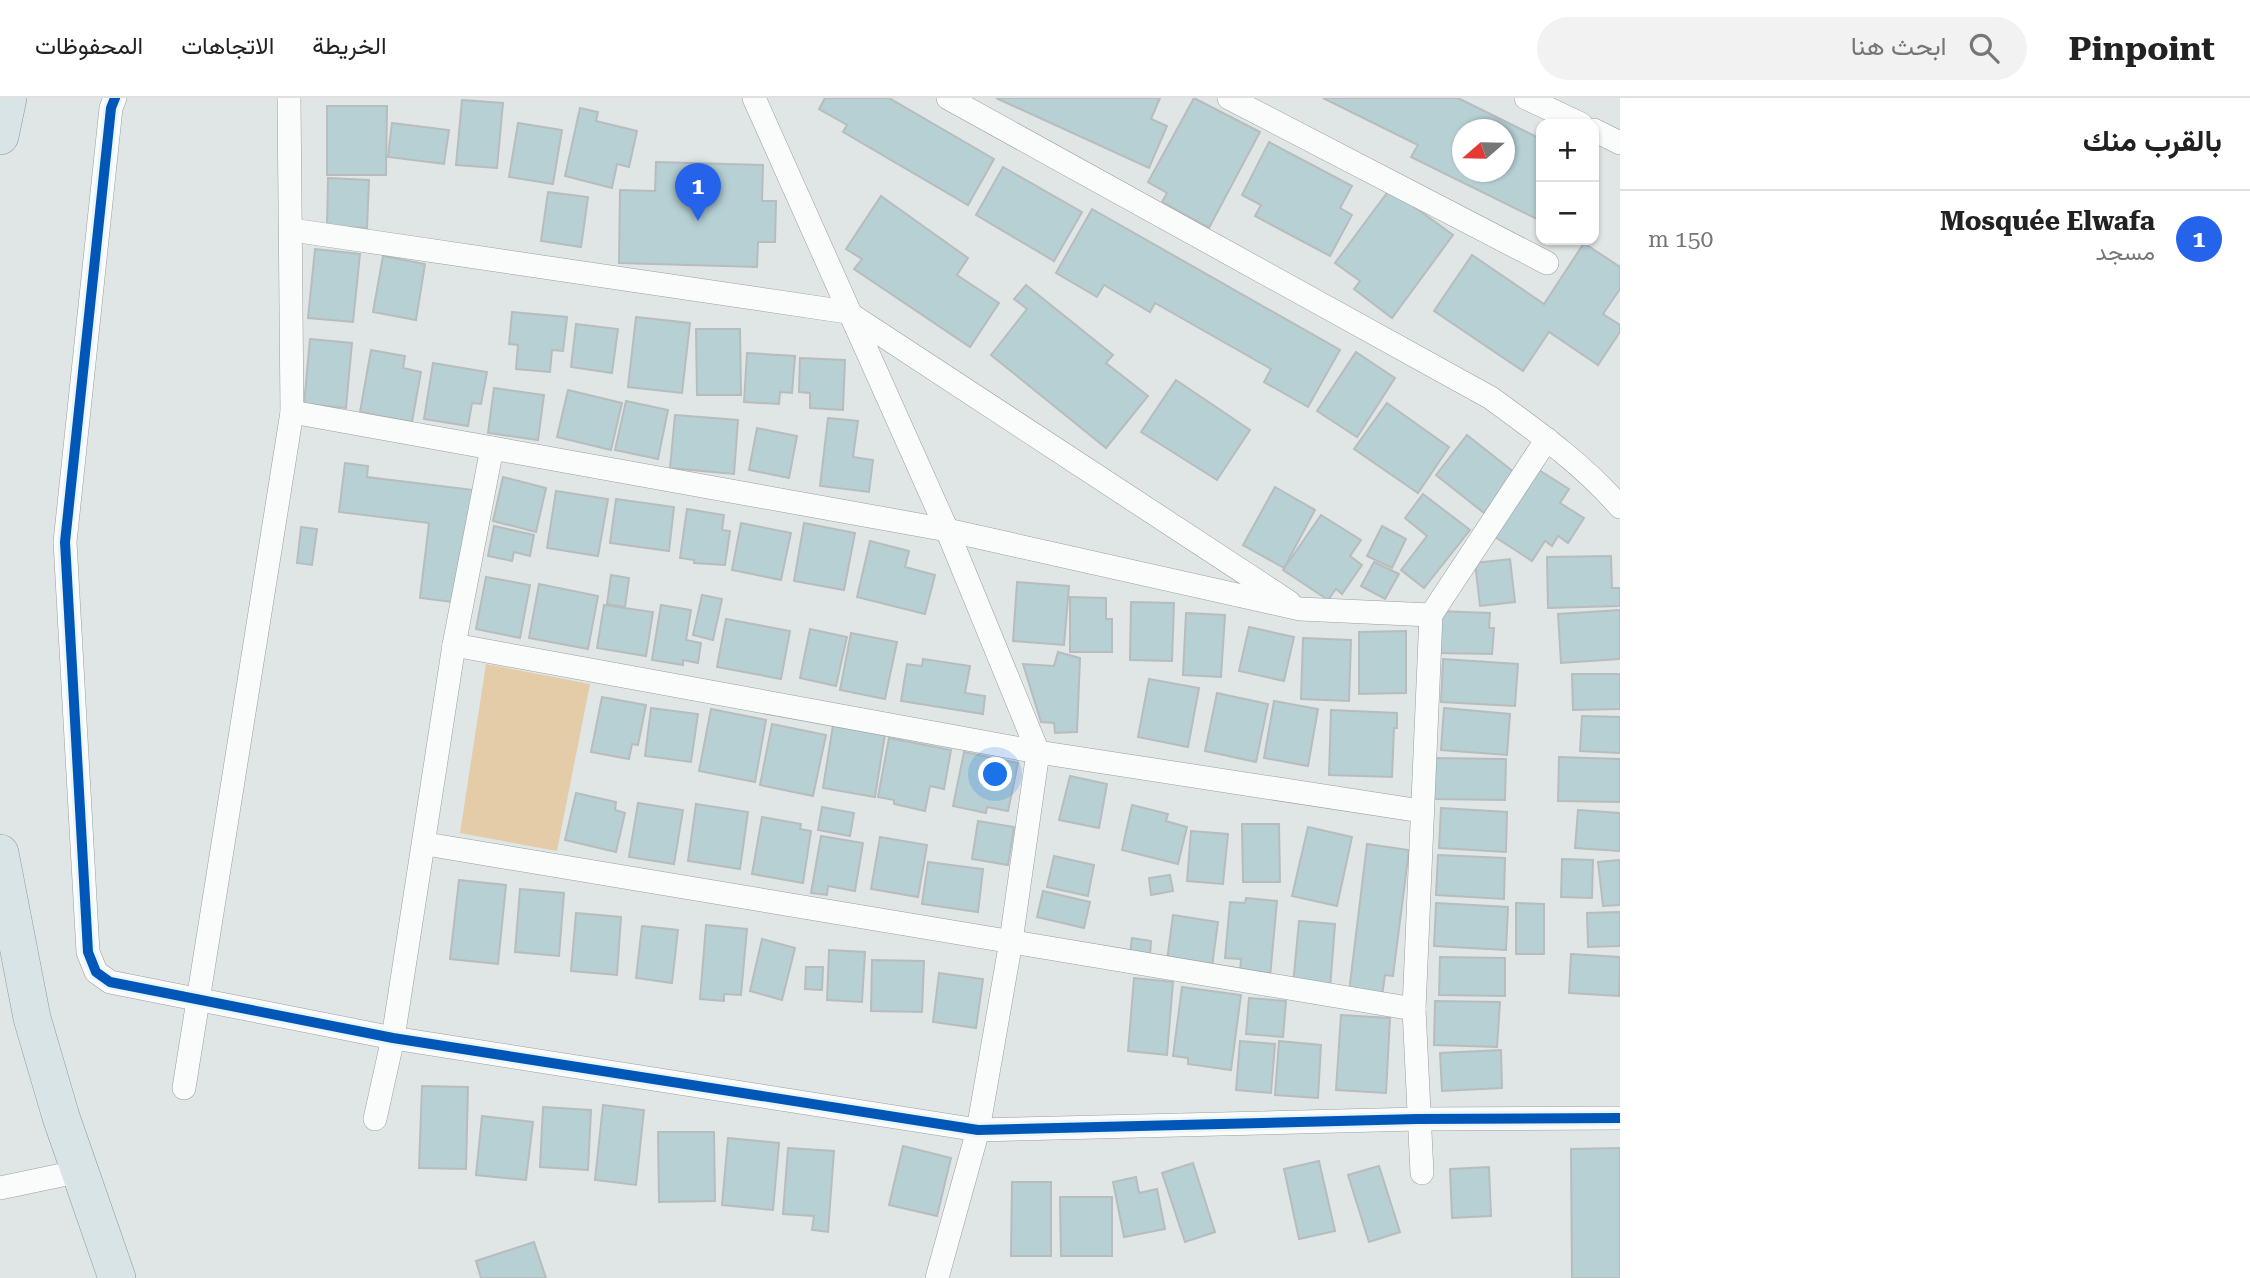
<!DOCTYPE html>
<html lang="ar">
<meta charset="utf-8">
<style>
body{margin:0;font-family:"Roboto Serif",Vazirmatn,serif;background:#f2f2f2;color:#222;direction:rtl}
.controls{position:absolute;right:21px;top:21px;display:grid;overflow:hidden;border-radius:14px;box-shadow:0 2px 5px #0004}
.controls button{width:63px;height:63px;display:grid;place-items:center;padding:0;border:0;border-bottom:2px solid #e0e0e0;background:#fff;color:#222;font:35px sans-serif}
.compass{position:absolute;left:1452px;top:21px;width:63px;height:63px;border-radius:50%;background:#fff;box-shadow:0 2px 5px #0004;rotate:250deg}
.you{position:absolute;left:996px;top:677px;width:24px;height:24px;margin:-18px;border:5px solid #fff;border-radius:50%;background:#1a73e8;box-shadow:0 0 0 10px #1a73e833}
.badge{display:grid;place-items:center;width:46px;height:46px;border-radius:50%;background:#2563eb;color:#fff;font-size:23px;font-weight:700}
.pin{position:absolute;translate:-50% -58px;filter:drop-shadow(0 2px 4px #0008)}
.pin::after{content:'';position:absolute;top:37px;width:24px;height:21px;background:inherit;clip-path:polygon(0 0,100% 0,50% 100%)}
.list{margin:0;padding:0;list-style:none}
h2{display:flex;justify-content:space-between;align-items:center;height:91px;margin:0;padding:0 28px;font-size:30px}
h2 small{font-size:23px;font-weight:400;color:#767676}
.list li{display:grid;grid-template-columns:46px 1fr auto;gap:21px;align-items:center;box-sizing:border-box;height:98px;padding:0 28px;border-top:2px solid #e0e0e0}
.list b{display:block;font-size:26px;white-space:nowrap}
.list p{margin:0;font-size:23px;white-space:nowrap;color:#767676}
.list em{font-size:23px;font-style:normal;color:#767676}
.icon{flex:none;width:38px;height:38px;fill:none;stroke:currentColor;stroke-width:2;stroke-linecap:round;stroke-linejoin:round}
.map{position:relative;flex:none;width:1620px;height:1180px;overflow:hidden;direction:ltr}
header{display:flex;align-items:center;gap:42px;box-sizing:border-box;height:98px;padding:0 35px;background:#fff;border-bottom:2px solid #e0e0e0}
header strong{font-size:33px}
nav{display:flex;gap:38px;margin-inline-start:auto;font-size:24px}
.search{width:490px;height:63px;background:#f2f2f2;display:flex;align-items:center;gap:18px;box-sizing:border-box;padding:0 24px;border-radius:38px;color:#767676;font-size:26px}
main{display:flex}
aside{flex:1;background:#fff}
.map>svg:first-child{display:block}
.green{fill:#e5cca8}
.building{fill:#b6d0d4;stroke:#b8bcbd;stroke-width:2;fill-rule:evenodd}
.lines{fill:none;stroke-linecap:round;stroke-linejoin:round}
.street-casing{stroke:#9a9e9e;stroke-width:24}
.primary-casing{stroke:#869ca0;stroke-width:38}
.street{stroke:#fafbfb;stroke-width:23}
.primary{stroke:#d8e4e6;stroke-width:37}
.cycleway-casing{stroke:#eaf5f7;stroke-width:15}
.cycleway{stroke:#0057b8;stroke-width:10}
</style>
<header>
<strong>Pinpoint</strong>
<div class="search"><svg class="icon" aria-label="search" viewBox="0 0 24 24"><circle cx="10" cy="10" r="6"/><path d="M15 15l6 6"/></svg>ابحث هنا</div>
<nav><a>الخريطة</a><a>الاتجاهات</a><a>المحفوظات</a></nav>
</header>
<main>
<aside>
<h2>بالقرب منك<small></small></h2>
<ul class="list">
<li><span class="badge">1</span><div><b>Mosquée Elwafa</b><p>مسجد</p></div><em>150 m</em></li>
</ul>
</aside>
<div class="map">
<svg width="1620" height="1180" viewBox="0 0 1620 1180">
<rect width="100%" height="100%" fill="#e0e5e6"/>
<polygon class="green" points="486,566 590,586 557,753 460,735"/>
<g class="building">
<polygon points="825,0 889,0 994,61 968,107 843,34 847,27 819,11"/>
<polygon points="996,0 1160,0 1151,21 1167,28 1149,70"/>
<polygon points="1194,0 1260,34 1209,130 1162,104 1167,95 1148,84"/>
<path d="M1323 0H1458L1541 41V123L1411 59 1418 47ZM1462 32H1504V74H1462Z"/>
<polygon points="462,2 503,5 497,70 456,67"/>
<polygon points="327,8 387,8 386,77 327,77"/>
<polygon points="580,10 598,14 596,23 637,33 629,69 617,66 612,90 565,78"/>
<polygon points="392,25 449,32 444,66 388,59"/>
<polygon points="518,25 562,32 553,86 509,79"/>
<polygon points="1269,44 1352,88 1340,110 1352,117 1330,158 1255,118 1261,107 1242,97"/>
<polygon points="656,64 763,67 762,103 776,103 775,144 758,144 757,169 619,165 620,92 655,93"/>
<polygon points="1003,69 1082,114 1054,163 976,117"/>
<polygon points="328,80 369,82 367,130 327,128"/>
<polygon points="1390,91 1453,137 1392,220 1354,191 1360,183 1335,165"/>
<polygon points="548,94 588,99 581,149 541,143"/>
<polygon points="881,98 968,160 957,177 999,205 970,249 854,171 862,161 846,151"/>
<polygon points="1092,111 1340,252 1308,309 1264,284 1271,271 1155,205 1150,214 1104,187 1097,199 1056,175"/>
<polygon points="1584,145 1620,169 1620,191 1603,216 1620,227 1620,234 1598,267 1549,234 1523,273 1434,213 1472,157 1544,206"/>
<polygon points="315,151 360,156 353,224 308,220"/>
<polygon points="383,158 425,166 416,222 373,214"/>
<polygon points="1026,187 1113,257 1106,265 1148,298 1106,350 991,257 1027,211 1014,201"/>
<polygon points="512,214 567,219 563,253 552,252 550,274 516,271 518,247 509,246"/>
<polygon points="636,219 690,225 682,295 628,289"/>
<polygon points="576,226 618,231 612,275 571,269"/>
<polygon points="696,231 740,231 741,297 697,297"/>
<polygon points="310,241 352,245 346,310 304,306"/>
<polygon points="371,252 405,258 403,270 421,274 412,324 360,314"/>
<polygon points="1356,254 1395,280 1357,339 1317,313"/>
<polygon points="747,255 795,258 792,295 780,294 779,306 744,304"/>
<polygon points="800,260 845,262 843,312 810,310 810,295 799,294"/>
<polygon points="433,265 487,274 481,306 472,305 468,328 424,321"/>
<polygon points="1176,282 1250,332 1217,382 1141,334"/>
<polygon points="494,290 544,297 538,342 488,335"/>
<polygon points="568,292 622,305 611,352 557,339"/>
<polygon points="626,303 668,312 658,361 615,352"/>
<polygon points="1387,305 1449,349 1418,395 1354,351"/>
<polygon points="675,317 738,322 734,376 670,370"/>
<polygon points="828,320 858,323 853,359 873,362 869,394 820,388"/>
<polygon points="757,330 797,338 789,380 749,372"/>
<polygon points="1467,337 1515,375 1484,415 1436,377"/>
<polygon points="345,365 368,368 367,379 474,392 460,505 420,500 429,425 339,414"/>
<polygon points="1539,372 1569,391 1560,405 1584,420 1568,445 1558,438 1552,448 1545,443 1532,463 1495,439"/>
<polygon points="503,379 546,390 536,434 493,423"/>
<polygon points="1275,389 1315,412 1284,470 1243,447"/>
<polygon points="556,393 608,401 598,458 547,450"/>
<polygon points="1423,396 1470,432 1424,490 1401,472 1427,438 1405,420"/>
<polygon points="616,401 674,409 669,453 610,445"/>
<polygon points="687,411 724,417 722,432 730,433 725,467 694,465 694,462 680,460"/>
<polygon points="1321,417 1361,442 1350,458 1362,467 1342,496 1336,491 1328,502 1283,472"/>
<polygon points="741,425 791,435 781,482 732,472"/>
<polygon points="804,425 855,435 844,492 794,483"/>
<polygon points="494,428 534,437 530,458 514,454 512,463 488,458"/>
<polygon points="1382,428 1406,441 1392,470 1367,458"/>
<polygon points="301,429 317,431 312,467 297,465"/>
<polygon points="870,443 909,453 905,469 935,477 925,516 857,499"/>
<polygon points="1611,458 1612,490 1620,490 1620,508 1548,510 1547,459"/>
<polygon points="1510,461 1515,504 1480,508 1475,465"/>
<polygon points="1374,464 1399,476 1385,501 1361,488"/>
<polygon points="611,477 629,480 625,509 607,506"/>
<polygon points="486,479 530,487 520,540 476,531"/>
<polygon points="1017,484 1069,488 1064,547 1013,543"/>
<polygon points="539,486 598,498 588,551 529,540"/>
<polygon points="702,497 722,501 713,542 693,537"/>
<polygon points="1070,499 1106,500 1106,521 1112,521 1112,554 1070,554"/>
<polygon points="1131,504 1174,505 1172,563 1130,562"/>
<polygon points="604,507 653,514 646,558 597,550"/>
<polygon points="661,507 691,512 686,542 701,545 698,565 683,562 683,567 652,562"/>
<polygon points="1620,512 1620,561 1561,565 1558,516"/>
<polygon points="1437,513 1490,515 1489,530 1494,530 1492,556 1436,555"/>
<polygon points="1186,515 1225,517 1221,579 1183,577"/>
<polygon points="726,521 790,533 781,581 717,569"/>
<polygon points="1249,529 1294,539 1284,583 1239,573"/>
<polygon points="810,531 847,539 836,588 800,580"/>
<polygon points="1406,533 1406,595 1359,596 1359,534"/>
<polygon points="851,535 897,544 885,601 840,592"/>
<polygon points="1303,540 1351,542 1349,603 1301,601"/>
<polygon points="1058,554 1080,560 1077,634 1055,635 1054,625 1041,624 1023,566 1054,568"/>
<polygon points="923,561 970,568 965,595 985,598 983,616 901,603 907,566 922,568"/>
<polygon points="1443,561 1518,566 1515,608 1441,604"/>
<polygon points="1572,576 1620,576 1620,611 1573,612"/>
<polygon points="1149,581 1199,590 1188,649 1138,639"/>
<polygon points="1217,595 1268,606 1256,664 1205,653"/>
<polygon points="602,599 646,607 638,647 632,646 629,661 591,654"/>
<polygon points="1274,603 1318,611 1308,668 1264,660"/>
<polygon points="651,610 698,616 691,664 645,658"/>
<polygon points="1444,610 1510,616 1507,657 1441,652"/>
<polygon points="711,611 766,622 755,684 699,673"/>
<polygon points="1331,612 1397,615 1397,630 1394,630 1392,679 1329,677"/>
<polygon points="1582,618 1620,619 1620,655 1580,653"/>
<polygon points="772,626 826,637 813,698 760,687"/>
<polygon points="833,627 885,636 875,699 823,690"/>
<polygon points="889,640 951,652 944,691 930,688 925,713 894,706 894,702 878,699"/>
<polygon points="964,654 1018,665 1008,713 987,709 986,715 953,708"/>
<polygon points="1559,659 1620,661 1620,704 1558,703"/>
<polygon points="1433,660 1506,661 1505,702 1432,701"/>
<polygon points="1070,678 1107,686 1099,730 1059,722"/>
<polygon points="576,695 616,704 615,712 625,715 616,754 565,742"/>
<polygon points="638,705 683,712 674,766 629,759"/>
<polygon points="696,706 748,714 740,771 688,763"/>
<polygon points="1132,707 1168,716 1166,723 1187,729 1178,766 1122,752"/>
<polygon points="822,709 854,715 850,738 818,732"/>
<polygon points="1441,710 1507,714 1506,754 1439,750"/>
<polygon points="1578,712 1620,715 1620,753 1575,750"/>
<polygon points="762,719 801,726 800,731 811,733 803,785 752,776"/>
<polygon points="978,723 1014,729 1008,767 972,761"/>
<polygon points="1242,726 1279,726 1280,784 1243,784"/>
<polygon points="1308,729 1352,739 1337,808 1292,798"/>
<polygon points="1191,733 1228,736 1223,786 1187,783"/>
<polygon points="821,738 863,745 855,793 828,788 827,797 811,795"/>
<polygon points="880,739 927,747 918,799 871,791"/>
<polygon points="1367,746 1409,752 1393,878 1385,877 1382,898 1349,894"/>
<polygon points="1438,757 1505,760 1504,801 1436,797"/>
<polygon points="1054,758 1094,767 1088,798 1047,789"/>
<polygon points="1562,761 1593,762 1592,800 1561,799"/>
<polygon points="1620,762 1620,807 1603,808 1598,764"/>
<polygon points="928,764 983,771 978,814 922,806"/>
<polygon points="1170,777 1173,793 1151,797 1149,780"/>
<polygon points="459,782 506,787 498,866 450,861"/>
<polygon points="520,791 564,795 559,858 515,854"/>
<polygon points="1043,793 1090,804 1084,830 1037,819"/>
<polygon points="1246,800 1277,803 1270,879 1240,875 1241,861 1225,860 1230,804 1245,805"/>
<polygon points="1436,805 1508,809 1506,852 1434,848"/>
<polygon points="1516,805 1544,806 1544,856 1516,856"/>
<polygon points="1620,814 1620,848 1588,849 1587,815"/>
<polygon points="576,815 621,819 617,877 571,873"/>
<polygon points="1173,817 1218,824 1212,869 1167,863"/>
<polygon points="1299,823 1335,826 1330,891 1293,887"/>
<polygon points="706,827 747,831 741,897 724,896 724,903 700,901"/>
<polygon points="642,828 678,832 672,885 636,880"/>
<polygon points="1132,840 1151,843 1150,858 1130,855"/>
<polygon points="762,841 795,850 782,902 750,893"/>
<polygon points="829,852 865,854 862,904 827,902"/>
<polygon points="1571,856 1620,859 1619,898 1569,895"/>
<polygon points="1440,859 1505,860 1505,898 1439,897"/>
<polygon points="872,862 924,863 922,914 871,913"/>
<polygon points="806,869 823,869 822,892 805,891"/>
<polygon points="939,875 983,881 976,930 933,924"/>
<polygon points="1134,880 1173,884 1167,957 1128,953"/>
<polygon points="1182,889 1241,897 1231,972 1188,966 1188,960 1173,958"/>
<polygon points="1249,900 1286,903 1283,939 1246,936"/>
<polygon points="1435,903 1500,904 1497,949 1434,947"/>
<polygon points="1341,917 1390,920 1386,995 1336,992"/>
<polygon points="1240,943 1275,946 1271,995 1236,992"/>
<polygon points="1279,943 1321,947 1318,1000 1275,997"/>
<polygon points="1501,952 1502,990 1442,993 1440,955"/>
<polygon points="422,988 468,989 466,1071 419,1070"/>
<polygon points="603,1007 644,1012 636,1087 595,1082"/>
<polygon points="543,1009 591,1012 588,1072 540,1069"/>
<polygon points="482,1018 533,1024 526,1082 476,1077"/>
<polygon points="658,1034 714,1034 715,1103 659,1104"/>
<polygon points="728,1040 779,1045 773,1112 722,1107"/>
<polygon points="903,1048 951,1060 937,1118 889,1107"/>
<polygon points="788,1050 834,1053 828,1134 812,1132 814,1118 783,1116"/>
<polygon points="1620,1050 1620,1180 1572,1180 1571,1051"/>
<polygon points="1319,1063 1335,1133 1299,1141 1284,1071"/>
<polygon points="1193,1065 1215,1134 1185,1144 1162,1075"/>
<polygon points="1379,1068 1400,1134 1369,1144 1348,1077"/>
<polygon points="1489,1069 1491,1118 1452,1120 1450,1071"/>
<polygon points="1136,1079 1139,1095 1157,1091 1165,1131 1124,1139 1113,1084"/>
<polygon points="1012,1084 1051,1084 1051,1158 1011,1158"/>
<polygon points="1060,1099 1112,1099 1112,1158 1061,1158"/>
<polygon points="534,1144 546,1180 481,1180 476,1163"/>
</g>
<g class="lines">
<defs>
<g id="street">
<polyline points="115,0 111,10 65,444 88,854 96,874 110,884 393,940 978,1032 1417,1021 1620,1020"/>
<polyline points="754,0 947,432 1038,654 1011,843 978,1032 937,1180"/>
<path d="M948 0 1491 300C1536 333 1583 366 1620 409"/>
<polyline points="1229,0 1547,165"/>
<polyline points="1526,0 1581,26"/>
<polyline points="1594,32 1620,45"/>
<polyline points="292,132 847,214 1289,504"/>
<polyline points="292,314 947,432 1300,511 1431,517"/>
<polyline points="454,547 1038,654 1421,713"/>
<polyline points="426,746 1414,911"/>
<polyline points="184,990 292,314 289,0"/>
<polyline points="375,1021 393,940 454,547 492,350"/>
<polyline points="1422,1075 1414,911 1431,517 1547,341"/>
<polyline points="0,1090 81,1073"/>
</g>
<g id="primary">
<polyline points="0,38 8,0"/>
<polyline points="0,755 32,920 61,1019 117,1180"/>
</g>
</defs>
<use href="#street" class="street-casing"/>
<use href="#primary" class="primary-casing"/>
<use href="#street" class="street"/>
<use href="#primary" class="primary"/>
<defs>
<polyline id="cycleway" points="115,0 111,10 65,444 88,854 96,874 110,884 393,940 978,1032 1417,1021 1620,1020"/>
</defs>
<use href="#cycleway" class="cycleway-casing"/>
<use href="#cycleway" class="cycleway"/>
</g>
</svg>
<div class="controls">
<button>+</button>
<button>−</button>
</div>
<svg class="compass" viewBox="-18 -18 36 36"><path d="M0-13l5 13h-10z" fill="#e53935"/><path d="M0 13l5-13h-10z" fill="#767676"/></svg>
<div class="you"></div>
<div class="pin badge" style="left:698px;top:123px">1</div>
</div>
</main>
